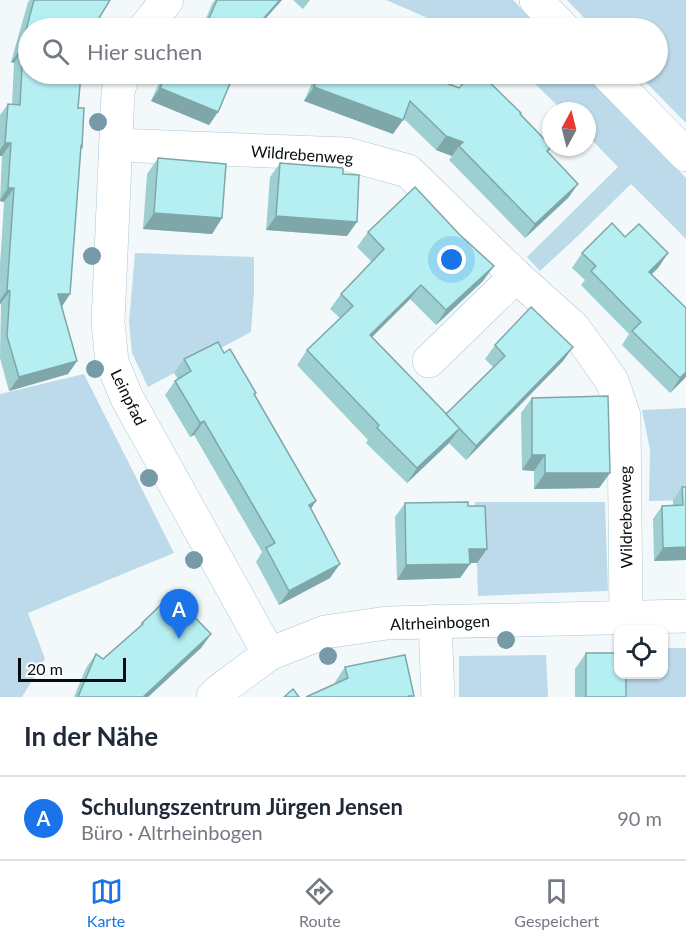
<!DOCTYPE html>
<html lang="de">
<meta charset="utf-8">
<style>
body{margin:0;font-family:Lato,sans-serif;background:#f2f2f3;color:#1f2937}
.controls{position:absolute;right:18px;bottom:18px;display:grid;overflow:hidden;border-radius:12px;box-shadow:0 2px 4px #0004}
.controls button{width:54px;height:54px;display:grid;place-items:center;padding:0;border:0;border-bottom:2px solid #e0e1e3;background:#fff;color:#1f2937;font:30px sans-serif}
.compass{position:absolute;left:542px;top:102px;width:54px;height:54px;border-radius:50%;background:#fff;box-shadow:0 2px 4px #0004;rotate:7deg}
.scale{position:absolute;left:18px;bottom:15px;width:108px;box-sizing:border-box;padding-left:6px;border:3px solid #050d11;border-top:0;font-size:16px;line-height:21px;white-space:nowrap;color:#050d11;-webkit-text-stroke:4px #fff;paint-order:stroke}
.you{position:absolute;left:452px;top:260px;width:21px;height:21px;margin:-15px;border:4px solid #fff;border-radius:50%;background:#1a73e8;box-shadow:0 0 0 9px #1a73e833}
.badge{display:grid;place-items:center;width:39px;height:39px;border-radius:50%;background:#1a73e8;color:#fff;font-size:20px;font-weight:700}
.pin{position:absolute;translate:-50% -50px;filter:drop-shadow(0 2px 3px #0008)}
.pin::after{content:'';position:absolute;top:32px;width:21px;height:18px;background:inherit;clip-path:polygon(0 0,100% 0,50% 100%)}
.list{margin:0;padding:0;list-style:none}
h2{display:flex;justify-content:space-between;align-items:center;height:78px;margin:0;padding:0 24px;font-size:26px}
h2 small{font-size:20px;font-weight:400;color:#747a83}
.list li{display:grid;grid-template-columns:39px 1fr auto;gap:18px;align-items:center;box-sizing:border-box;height:84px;padding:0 24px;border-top:2px solid #e0e1e3}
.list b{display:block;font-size:22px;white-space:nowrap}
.list p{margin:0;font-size:20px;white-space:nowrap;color:#747a83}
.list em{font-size:20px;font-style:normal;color:#747a83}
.icon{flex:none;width:33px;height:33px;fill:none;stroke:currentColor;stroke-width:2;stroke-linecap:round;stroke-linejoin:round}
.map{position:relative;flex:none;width:686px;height:697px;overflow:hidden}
.search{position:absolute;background:#fff;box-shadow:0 2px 4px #0004;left:18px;right:18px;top:18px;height:66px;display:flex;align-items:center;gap:15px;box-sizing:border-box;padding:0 21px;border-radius:33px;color:#747a83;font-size:22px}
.sheet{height:162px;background:#fff}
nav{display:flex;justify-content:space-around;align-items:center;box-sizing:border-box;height:84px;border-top:2px solid #e0e1e3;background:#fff;font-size:16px;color:#747a83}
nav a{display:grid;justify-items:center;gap:3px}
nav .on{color:#1a73e8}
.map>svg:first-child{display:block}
.green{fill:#bcdae9}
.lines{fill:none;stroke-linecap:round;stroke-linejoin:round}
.minor-casing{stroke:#acc6d4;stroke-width:34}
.minor{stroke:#fff;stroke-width:33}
.tree{fill:#779aa8}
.wall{fill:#9dced0}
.shaded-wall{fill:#7fa7a9}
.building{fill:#b6eff2;stroke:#7fa7a9;stroke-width:1.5}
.labels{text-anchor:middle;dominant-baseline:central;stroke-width:6;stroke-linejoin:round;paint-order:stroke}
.street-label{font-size:16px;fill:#050d11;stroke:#fff}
</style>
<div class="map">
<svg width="686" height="697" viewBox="0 0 686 697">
<rect width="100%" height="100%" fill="#f3f9fb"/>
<g class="green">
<polygon points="386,0 513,0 541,28 451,28"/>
<polygon points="567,0 686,0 686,123 638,74 658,74 658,28 594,28"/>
<polygon points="525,74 585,74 686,178 686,239 631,184 582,232 540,271 527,257 618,167 587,135 587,111 563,111"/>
<polygon points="135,253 254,257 254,292 251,332 148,387 132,353 129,322"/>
<polygon points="84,374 174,553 28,613 45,659 22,697 0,697 0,394"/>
<polygon points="686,408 686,500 649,501 650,450 642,410"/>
<polygon points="475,502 605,502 608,591 478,596"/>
<polygon points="617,647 618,647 618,674 664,674 664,648 686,648 686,697 617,697 615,668"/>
<polygon points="546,655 548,697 459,697 459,656"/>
</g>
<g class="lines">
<defs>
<g id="minor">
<polyline points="536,0 563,28"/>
<polyline points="145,28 167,0"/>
<polyline points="123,74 118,92 108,322 112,362 127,398 269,654"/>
<polyline points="607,74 686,155"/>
<polyline points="116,145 346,154 408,171 516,276 573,327 593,354 612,381 624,416 626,618"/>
<polyline points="429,361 516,276"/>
<polyline points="435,621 438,697"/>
<polyline points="213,697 219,691 269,654 325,632 387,623 686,616"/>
</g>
</defs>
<use href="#minor" class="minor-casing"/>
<use href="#minor" class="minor"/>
</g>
<g class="tree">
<circle cx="98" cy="122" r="9"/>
<circle cx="92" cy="256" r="9"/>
<circle cx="95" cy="369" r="9"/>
<circle cx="149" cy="478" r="9"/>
<circle cx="194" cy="560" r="9"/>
<circle cx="506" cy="640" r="9"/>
<circle cx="328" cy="656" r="9"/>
</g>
<g class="wall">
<polygon points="30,0 110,0 28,28 78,108 82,147 81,149 70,294 62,306 77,361 68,374 9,391 0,358 1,304 0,304 0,265 4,202 0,201 2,156 0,156 0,115 8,104 12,104 14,63 11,62 28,2"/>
<polygon points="215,0 282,0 257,28 202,28 212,4"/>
<polygon points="293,0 310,0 303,9"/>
<polygon points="163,74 234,74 218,112 209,125 151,101"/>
<polygon points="316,74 422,74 521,114 552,147 548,152 578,184 568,198 525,238 449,160 452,156 436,150 403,118 393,134 304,101"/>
<polygon points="158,158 222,218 212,234 143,229 147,174"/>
<polygon points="280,163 343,174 347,236 266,230 270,177"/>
<polygon points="368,232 483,281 436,325 410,299 372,337 446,414 493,367 485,359 495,345 573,347 563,361 466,460 449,443 407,483 366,443 368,440 297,365 307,350 340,318 330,309 341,294 372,262 357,247"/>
<polygon points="625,237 668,253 658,268 652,274 686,377 670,393 622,345 629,334 581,285 585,280 572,268 582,253"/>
<polygon points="224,353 256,393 255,395 316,501 311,509 330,578 279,605 256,562 262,552 194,435 190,437 165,395 175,381 178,379 174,373 184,359"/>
<polygon points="532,398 610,473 599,488 534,489 534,471 522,470 521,413"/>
<polygon points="682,487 686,487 686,560 654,561 653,519 662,506 673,505 673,500"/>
<polygon points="405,503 468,506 487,549 477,563 470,563 460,578 397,580 395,517"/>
<polygon points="142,623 211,634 201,648 148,697 74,697 86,668 96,654 103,659 138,628"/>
<polygon points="586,653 626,697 575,697 575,669"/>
<polygon points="345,667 414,696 413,697 306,697 336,684 335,682"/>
</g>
<g class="shaded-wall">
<polygon points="280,0 282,0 257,28 255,28"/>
<polygon points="21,49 23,49 14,63 11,62"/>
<polygon points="314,87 403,120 393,134 304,101"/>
<polygon points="160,88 218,112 209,125 151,101"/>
<polygon points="446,136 463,142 459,146 452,156 436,150"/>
<polygon points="5,143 11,143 2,156 0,156 0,150"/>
<polygon points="578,184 568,198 525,238 535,224"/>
<polygon points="8,188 14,188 4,202 0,201 0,200"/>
<polygon points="154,213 222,218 212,234 143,229"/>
<polygon points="276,216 357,222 347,236 266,230"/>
<polygon points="668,253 658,268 639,286 649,272"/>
<polygon points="494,266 483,281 436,325 446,310"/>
<polygon points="421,285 410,299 359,350 370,335"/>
<polygon points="7,290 10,291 0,304 0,300"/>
<polygon points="58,294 70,294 61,308"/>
<polygon points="573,347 563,361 466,460 476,446"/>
<polygon points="77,361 68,374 9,391 19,377"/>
<polygon points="686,372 686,377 670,393 680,378"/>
<polygon points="204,421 194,435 190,437 200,423"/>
<polygon points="460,428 449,443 407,483 417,468"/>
<polygon points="532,455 545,455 534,471 522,470"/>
<polygon points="545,473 610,473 599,488 534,489"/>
<polygon points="316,501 306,515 309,505"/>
<polygon points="686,547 686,560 654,561 663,548"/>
<polygon points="469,549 487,549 477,563 459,563"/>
<polygon points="340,564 330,578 279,605 289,591"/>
<polygon points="470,564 460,578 397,580 406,565"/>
<polygon points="211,634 201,648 148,697 143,697"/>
</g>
<g class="building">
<polygon points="34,0 110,0 93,28 28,28 28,74 81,74 78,108 84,108 82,147 81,146 70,294 58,294 77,361 19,377 7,336 10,291 7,290 14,188 8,188 11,143 5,143 8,104 20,105 23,49 21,49"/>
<polygon points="217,0 280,0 255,28 205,28"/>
<polygon points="166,74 234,74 218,112 160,88"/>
<polygon points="320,74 422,74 459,88 473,74 481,74 521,113 520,114 551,146 551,147 547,151 578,184 535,224 459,146 463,142 446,136 410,101 403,120 314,87"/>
<polygon points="158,158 226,164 222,218 154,213"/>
<polygon points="280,163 343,168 343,174 359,175 357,222 276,216"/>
<polygon points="415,187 459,234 494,266 446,310 421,285 370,335 460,428 417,468 377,428 379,425 307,350 353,306 341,294 384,249 368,232"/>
<polygon points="612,223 625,237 639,224 668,253 649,272 686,308 686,372 680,378 632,331 641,322 591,271 596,266 582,253"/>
<polygon points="531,307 573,347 476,446 446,414 505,356 495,345"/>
<polygon points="218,342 224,353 230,349 256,393 254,394 316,501 309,505 340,564 289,591 266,548 275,543 204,421 200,423 175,381 191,371 184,359"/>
<polygon points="608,396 610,473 545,473 545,455 532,455 532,398"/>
<polygon points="682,487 686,487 686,547 663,548 662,506 683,505"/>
<polygon points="468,502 468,506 485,506 487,549 469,549 470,564 406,565 405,503"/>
<polygon points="172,594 211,634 143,697 78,697 96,654 103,659 143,624 142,623"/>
<polygon points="586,653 618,653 618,675 626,675 626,697 586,697"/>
<polygon points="405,655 414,696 409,696 410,697 306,697 348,678 345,667"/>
<polygon points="293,689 299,697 284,697"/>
</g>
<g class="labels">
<g class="street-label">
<text transform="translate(302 154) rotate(4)">Wildrebenweg</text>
<text transform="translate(129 397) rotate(64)">Leinpfad</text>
<text transform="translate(625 517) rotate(-91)">Wildrebenweg</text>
<text transform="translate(440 622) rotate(-2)">Altrheinbogen</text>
</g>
</g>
</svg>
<div class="controls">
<button><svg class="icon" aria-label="locate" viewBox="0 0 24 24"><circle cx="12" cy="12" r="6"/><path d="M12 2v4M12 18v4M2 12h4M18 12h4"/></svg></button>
</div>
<svg class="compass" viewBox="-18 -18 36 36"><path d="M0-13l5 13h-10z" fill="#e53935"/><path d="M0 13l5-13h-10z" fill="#747a83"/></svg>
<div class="scale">20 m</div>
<div class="you"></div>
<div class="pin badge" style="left:179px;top:639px">A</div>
<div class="search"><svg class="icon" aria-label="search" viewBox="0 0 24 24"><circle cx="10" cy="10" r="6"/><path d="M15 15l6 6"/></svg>Hier suchen</div>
</div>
<section class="sheet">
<h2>In der Nähe<small></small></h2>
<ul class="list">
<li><span class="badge">A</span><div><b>Schulungszentrum Jürgen Jensen</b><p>Büro · Altrheinbogen</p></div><em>90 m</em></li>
</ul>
</section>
<nav>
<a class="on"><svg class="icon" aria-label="map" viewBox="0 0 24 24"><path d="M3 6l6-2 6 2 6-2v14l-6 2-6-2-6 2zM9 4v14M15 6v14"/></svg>Karte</a>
<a><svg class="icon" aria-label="directions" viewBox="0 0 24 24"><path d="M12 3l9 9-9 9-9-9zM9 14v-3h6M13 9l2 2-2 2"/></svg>Route</a>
<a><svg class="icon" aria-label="saved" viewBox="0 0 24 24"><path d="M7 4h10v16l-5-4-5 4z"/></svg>Gespeichert</a>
</nav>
